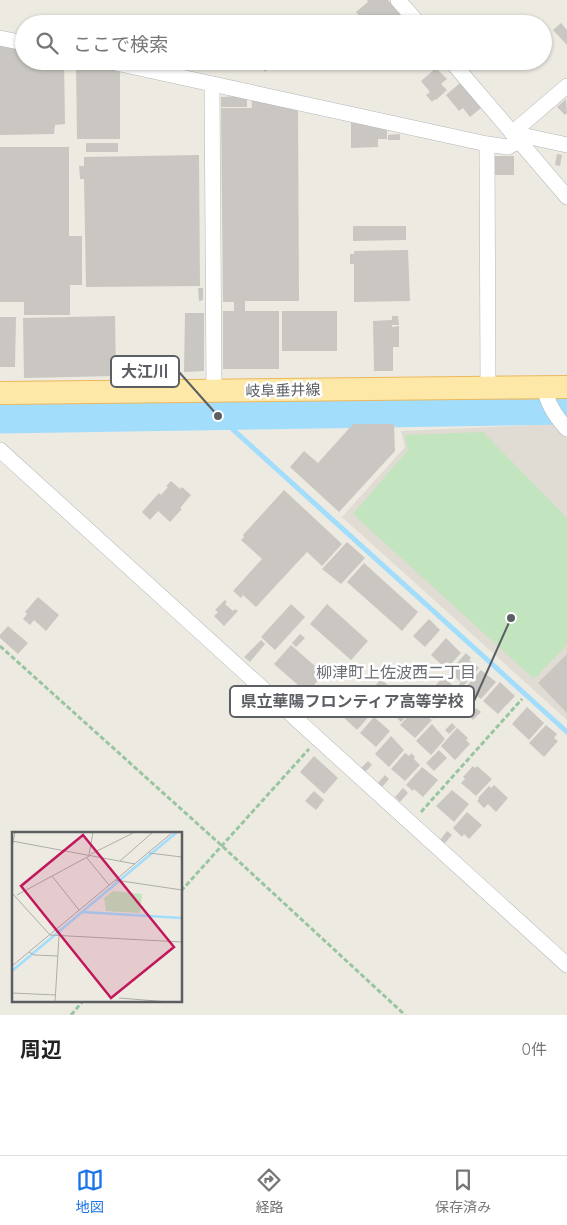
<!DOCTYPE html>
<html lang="ja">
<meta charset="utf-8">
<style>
body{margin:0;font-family:Quicksand,"Noto Sans JP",sans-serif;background:#f6f6f6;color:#222}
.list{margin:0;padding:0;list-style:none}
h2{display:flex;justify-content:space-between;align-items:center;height:65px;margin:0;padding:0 20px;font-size:21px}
h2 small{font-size:16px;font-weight:400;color:#767676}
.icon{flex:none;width:28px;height:28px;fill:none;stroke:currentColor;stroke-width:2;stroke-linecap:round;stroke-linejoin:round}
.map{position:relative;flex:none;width:567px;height:1015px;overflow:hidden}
.search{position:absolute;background:#fff;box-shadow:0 1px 4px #0004;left:15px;right:15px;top:15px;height:55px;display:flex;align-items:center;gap:12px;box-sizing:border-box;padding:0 18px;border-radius:28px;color:#767676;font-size:19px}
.sheet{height:140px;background:#fff}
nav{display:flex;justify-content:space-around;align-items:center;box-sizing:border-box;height:70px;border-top:1px solid #e0e0e0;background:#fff;font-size:14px;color:#767676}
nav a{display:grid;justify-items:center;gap:2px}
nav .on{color:#1a73e8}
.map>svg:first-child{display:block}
.education{fill:#e0dbd3}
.green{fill:#c2e4bf}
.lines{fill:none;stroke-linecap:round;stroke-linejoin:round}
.stream{stroke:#a3ddfc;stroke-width:5}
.river{stroke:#a3ddfc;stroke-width:29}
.building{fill:#cac7c2}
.minor-casing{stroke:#b3b6b9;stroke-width:16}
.primary-casing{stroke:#edb85b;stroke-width:24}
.path{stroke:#99c5a1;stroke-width:3;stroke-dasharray:5 2.5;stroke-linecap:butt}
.minor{stroke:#fff;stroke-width:15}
.primary{stroke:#fde8a8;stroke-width:22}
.labels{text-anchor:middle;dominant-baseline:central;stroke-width:5;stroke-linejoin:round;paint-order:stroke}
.street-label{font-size:15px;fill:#5b5f63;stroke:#fff}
.neighbourhood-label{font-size:16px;fill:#6c7175;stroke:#fff}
.inset-river{fill:none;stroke:#a3ddfc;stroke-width:2.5}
.inset-road{fill:none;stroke:#afaeab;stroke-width:1}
.view{fill:#c2185b;fill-opacity:0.15;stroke:#c2185b;stroke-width:2.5}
.inset-edge{fill:none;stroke:#5b5f63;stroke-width:2.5}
.leader{fill:none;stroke:#5b5f63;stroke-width:2}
.callout-dot{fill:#5b5f63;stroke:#fff;stroke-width:2}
.callout{fill:#fff;stroke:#5b5f63;stroke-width:2}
.callout-label{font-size:16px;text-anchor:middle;font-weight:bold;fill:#5b5f63}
</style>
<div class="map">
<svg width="567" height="1015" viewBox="0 0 567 1015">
<rect width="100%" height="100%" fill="#edeae2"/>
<polygon class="education" points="558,424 567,433 567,720 342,517 405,447 401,431"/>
<polygon class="green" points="483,432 567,518 567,645 534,679 353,514 408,450 405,435"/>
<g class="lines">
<polyline class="stream" points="218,416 567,732"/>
<polyline class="river" points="0,419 567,410"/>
</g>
<g class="building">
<polygon points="367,0 388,0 408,24 367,24 356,12 368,2"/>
<polygon points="561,23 567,30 567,45 553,30"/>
<polygon points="0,43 24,48 24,61 64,61 65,124 55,125 54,134 0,135"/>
<polygon points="76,61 92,61 120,67 120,139 77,139"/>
<polygon points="255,61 272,61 274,63 265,72"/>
<polygon points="436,68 447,79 441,84 447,90 436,100 435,99 432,102 426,95 430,92 421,81"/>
<polygon points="460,83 481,108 470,117 463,108 459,111 446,95"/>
<polygon points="247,93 247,107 221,107 221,97 238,96"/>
<polygon points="251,94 298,105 299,301 245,301 245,311 279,311 279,369 223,369 223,311 234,311 234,302 223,302 221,108 252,108"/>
<polygon points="566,99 567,113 565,115 557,107"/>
<polygon points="351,117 387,124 387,139 378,139 378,147 351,148"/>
<polygon points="400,134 400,140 388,140 388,135"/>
<rect x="86" y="143" width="32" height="9"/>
<polygon points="0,147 69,147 69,236 82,236 82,285 70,285 70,315 24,315 24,302 0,302"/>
<polygon points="557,154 562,155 560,166 555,165"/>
<polygon points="199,155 200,286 86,287 84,179 80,179 79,166 84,166 84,157"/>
<rect x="494" y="156" width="20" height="19"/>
<polygon points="353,226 406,226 406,240 353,241"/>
<polygon points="408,250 410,301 354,302 354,264 350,264 350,254 354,254 354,251"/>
<polygon points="198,288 203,288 203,300 199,301"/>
<rect x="282" y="311" width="55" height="40"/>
<polygon points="185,313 204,313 204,371 184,372"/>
<polygon points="115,316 116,376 24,378 23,318"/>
<polygon points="392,316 398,316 399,325 392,325 392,327 399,326 399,347 393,347 393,371 374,371 373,321 392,320"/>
<polygon points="0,317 16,317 15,367 0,367"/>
<polygon points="353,424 394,424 395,451 339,512 290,467 304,451 318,463"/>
<polygon points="171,481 180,489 182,487 191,495 180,508 182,509 170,522 158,511 150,520 142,512 159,493 161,495 168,487 166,486"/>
<polygon points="284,490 342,544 322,566 307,552 256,607 243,595 241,598 233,591 262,559 241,540 244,537 243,535"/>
<polygon points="347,542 365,558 341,584 322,569"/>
<polygon points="364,563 418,612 402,631 347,582"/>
<polygon points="38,597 59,615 46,631 34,620 30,625 23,619 27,614 25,612"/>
<polygon points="225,600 227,602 225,604 233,611 235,609 238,611 224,626 214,616 218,612 215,610"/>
<polygon points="291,604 305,617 275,650 261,637"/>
<polygon points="327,604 368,641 351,660 310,624"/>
<polygon points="429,619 440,630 425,647 413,636"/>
<polygon points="8,626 28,643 18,654 0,638 0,635"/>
<polygon points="300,634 305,638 296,647 292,643"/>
<polygon points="446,638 461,653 450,665 447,662 443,666 431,655"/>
<polygon points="261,640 265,644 250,662 244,657"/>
<polygon points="291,645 324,674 307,693 274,664"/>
<polygon points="466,653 471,658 469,660 479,668 451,700 435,686 443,677 456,688 461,682 449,672"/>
<polygon points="567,654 567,713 538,683"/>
<polygon points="481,670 496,682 481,699 465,688"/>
<polygon points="381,679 392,689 379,704 368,694"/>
<polygon points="500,682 515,696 498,714 483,701"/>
<polygon points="397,691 415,707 401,722 391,712 389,715 382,708"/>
<polygon points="355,699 371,714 357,730 341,715"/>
<polygon points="527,707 544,723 529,740 512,724"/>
<polygon points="416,708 432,720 415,738 400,725"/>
<polygon points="435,708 440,712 434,719 429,715"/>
<polygon points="476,708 481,712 473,720 469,716"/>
<polygon points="374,717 390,731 376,747 360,733"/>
<polygon points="452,723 456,727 449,734 445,730"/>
<polygon points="432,724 445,739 431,755 416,741"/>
<polygon points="546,725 557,734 554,738 558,741 544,757 529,743"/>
<polygon points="457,728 468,738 466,740 470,744 455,760 441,746"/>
<polygon points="391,736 404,750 389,767 375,754"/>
<polygon points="439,750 447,758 434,771 426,763"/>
<polygon points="405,753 409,756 411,753 415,757 414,759 420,765 405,781 391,769"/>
<polygon points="314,756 338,778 324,794 300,772"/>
<polygon points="368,761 372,765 365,772 361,768"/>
<polygon points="473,766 475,768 477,766 492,779 476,796 461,783 465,779 463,777"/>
<polygon points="422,767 438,780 423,797 414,789 413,791 406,785"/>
<polygon points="385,775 389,779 382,787 378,783"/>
<polygon points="494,785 508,798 496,812 488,804 484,808 477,801 479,799 478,798 489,786 491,788"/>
<polygon points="403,788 408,793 400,802 395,797"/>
<polygon points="452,790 469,804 454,822 436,806"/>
<polygon points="314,791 324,800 316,810 305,801"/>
<polygon points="467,812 482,825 469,839 464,834 462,837 453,828"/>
<polygon points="447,831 452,835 444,844 440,840"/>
</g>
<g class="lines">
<defs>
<g id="minor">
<polyline points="398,0 419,24"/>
<polyline points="0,38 24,43"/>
<polyline points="107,61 487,144 508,147 519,141"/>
<polyline points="451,61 567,197"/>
<polyline points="212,84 214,391"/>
<polyline points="512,133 567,86"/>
<polyline points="512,133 567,145"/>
<polyline points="487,144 488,388"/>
<path d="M545 387C546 403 556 417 567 429"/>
<polyline points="0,450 567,965"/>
</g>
<polyline id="primary" points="0,393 567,387"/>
</defs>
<use href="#minor" class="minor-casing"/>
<use href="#primary" class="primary-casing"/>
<g class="path">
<polyline points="0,646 221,845 405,1015"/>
<polyline points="421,812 522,699"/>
<polyline points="181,891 309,749"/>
<polyline points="71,1015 83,1001"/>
</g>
<use href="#minor" class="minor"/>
<use href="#primary" class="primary"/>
</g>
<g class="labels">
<g class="street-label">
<text transform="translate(283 390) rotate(-1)">岐阜垂井線</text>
</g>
<g class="neighbourhood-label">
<text x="396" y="672">柳津町上佐波西二丁目</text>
</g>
</g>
<g transform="translate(12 832)">
<rect width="170" height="170" fill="#edeae2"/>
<path d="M101 59 130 62 128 81 94 79 92 66Z" fill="#c2e4bf"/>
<path class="inset-river" d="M70 80 170 86M0 139 165 0"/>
<path class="inset-road" d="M0 9 123 32M0 16 3 0M137 21 170 25M79 22 121 1M77 23 81 0M75 26 97 53M108 29 141 0M40 44 67 78M103 48 170 58M0 61 38 103 170 110M5 63 79 23M17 120 22 123 46 124M0 134 161 0M0 161 44 163M107 166 157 170M43 170 47 104"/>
<path class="view" d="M71 3 162 115 99 166 9 54Z"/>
<rect width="170" height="170" class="inset-edge"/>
</g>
<path class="leader" d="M218 416L179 372M511 618L474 701"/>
<g class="callout-dot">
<circle cx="218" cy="416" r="5"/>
<circle cx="511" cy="618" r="5"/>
</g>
<g class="callout">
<rect x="111" y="356" width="68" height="31" rx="5"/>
<rect x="230" y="686" width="244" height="31" rx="5"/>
</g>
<g class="callout-label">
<text x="145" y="377">大江川</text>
<text x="352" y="707">県立華陽フロンティア高等学校</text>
</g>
</svg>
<div class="search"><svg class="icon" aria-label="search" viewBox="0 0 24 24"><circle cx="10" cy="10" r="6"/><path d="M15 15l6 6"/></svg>ここで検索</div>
</div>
<section class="sheet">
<h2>周辺<small>0件</small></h2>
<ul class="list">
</ul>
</section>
<nav>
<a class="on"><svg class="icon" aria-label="map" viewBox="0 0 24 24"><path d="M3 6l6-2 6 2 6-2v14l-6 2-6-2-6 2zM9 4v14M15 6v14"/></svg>地図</a>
<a><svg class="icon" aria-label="directions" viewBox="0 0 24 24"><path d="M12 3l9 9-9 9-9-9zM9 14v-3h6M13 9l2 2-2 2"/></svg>経路</a>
<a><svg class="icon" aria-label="saved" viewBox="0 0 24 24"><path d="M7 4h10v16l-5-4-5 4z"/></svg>保存済み</a>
</nav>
